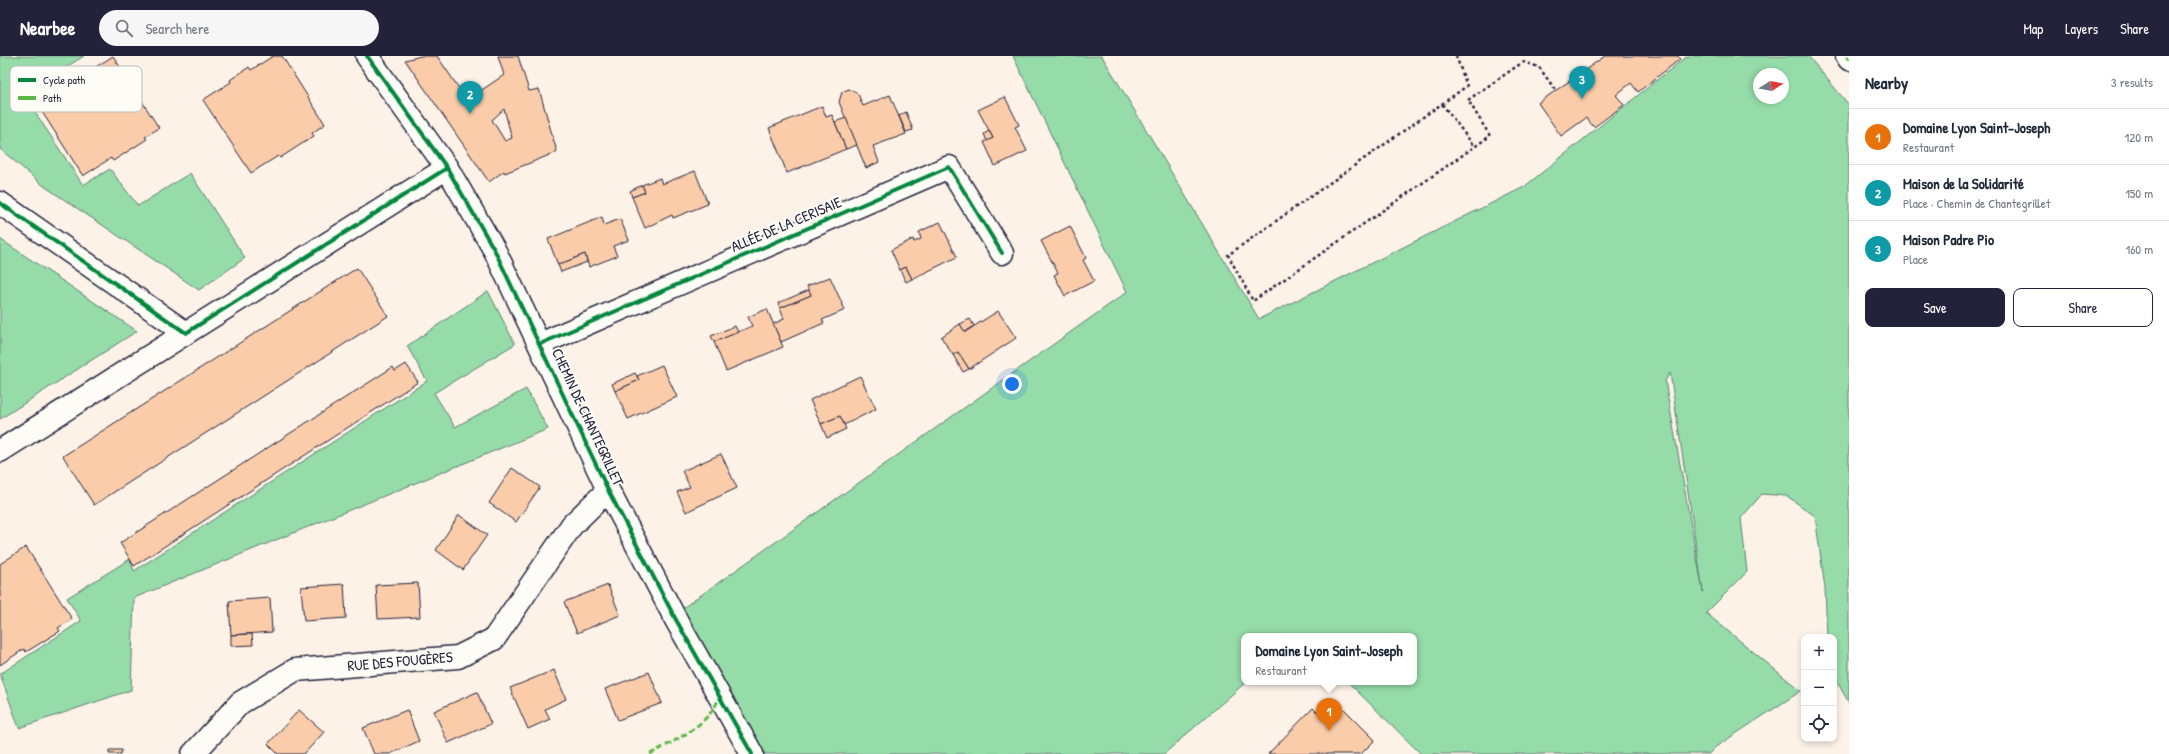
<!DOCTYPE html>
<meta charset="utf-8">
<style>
body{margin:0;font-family:"Patrick Hand",sans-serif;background:#f6f6f7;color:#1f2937}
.controls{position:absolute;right:12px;bottom:12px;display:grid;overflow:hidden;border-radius:8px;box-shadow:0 2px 6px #0003}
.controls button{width:36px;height:36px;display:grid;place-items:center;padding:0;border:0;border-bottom:1px solid #e0e1e3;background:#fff;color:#1f2937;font:20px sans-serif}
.compass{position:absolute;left:1753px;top:12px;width:36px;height:36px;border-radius:50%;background:#fff;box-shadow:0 2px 6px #0003;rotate:79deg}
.you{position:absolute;left:1012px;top:328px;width:14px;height:14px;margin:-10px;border:3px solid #fff;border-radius:50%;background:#1a73e8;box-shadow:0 0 0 6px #1a73e833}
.badge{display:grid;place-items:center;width:26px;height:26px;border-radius:50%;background:#22223b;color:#fff;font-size:13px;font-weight:700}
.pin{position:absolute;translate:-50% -33px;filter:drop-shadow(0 1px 2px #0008)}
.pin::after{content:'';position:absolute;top:21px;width:14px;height:12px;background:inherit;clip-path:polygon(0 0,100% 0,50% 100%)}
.popup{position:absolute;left:1241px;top:577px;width:176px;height:52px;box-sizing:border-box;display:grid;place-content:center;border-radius:8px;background:#fff;filter:drop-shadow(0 1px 3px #0005);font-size:13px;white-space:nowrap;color:#747a83}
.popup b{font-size:15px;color:#1f2937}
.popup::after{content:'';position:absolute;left:50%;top:100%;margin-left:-8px;border:8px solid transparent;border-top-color:#fff}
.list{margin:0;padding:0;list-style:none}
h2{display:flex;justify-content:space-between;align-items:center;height:52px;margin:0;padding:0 16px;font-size:17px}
h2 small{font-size:13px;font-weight:400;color:#747a83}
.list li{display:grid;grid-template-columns:26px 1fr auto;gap:12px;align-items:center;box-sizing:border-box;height:56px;padding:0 16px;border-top:1px solid #e0e1e3}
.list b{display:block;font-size:15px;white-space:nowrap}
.list p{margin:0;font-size:13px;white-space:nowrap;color:#747a83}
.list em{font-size:13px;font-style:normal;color:#747a83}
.actions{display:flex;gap:8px;padding:12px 16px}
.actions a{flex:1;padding:9px 0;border:1px solid #22223b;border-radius:8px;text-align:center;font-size:14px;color:#22223b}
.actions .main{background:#22223b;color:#fff}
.icon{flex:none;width:22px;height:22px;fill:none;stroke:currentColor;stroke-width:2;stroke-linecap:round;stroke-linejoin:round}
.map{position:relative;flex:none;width:1849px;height:698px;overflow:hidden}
header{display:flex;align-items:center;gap:24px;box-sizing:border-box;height:56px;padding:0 20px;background:#22223b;color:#fff}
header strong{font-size:19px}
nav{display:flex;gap:22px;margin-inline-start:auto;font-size:14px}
.search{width:280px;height:36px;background:#f6f6f7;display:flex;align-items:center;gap:10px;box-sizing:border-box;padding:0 14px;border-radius:22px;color:#747a83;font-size:15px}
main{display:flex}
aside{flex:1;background:#fff}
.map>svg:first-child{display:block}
.green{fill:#95dca9;stroke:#5c7f72;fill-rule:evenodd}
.building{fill:#fbccaa;stroke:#22223b;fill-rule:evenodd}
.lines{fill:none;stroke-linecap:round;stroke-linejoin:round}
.street-casing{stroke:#22223b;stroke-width:25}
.path{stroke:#22223b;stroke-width:2.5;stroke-dasharray:3 3;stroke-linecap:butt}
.street{stroke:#fdfcf7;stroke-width:22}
.quiet{stroke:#58b947;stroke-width:3;stroke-dasharray:6 3;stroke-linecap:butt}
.cycleway-casing{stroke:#fdfcf7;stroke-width:6}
.cycleway{stroke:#00873e;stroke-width:4}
.labels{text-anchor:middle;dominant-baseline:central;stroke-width:4;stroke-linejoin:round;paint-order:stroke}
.street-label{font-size:15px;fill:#22223b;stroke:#fdfcf7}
.key{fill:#fdfcf7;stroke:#bbbbbf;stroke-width:1}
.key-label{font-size:11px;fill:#22223b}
</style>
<header>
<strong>Nearbee</strong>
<div class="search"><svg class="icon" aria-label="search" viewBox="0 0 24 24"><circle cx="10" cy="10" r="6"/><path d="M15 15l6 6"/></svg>Search here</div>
<nav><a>Map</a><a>Layers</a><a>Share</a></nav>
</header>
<main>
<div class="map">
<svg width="1849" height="698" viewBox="0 0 1849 698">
<rect width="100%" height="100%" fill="#fdf2e8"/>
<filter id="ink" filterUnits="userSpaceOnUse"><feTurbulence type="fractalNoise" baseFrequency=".025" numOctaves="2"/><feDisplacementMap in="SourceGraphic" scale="8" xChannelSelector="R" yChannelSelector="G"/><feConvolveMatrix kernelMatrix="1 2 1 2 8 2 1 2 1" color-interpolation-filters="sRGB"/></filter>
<g filter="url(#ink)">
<g class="green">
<polygon points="0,0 84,0 23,38 83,129 110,113 138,150 190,117 245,202 199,234 44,130 0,93"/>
<path d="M1013 0H1102L1259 263 1524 131 1687 0H1808L1849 49V647L1834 620V581H1827L1825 532 1815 460 1787 440 1762 438 1741 462 1747 516 1706 557 1801 635 1714 692 1709 698H1421L1348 626H1414V580H1244V626H1246L1164 698H759L680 554 1127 236ZM1759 18H1783V42H1759ZM1670 317 1703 535V536L1665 325Z"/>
<polygon points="0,183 137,275 0,363"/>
<polygon points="488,235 515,288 434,337 455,371 526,333 548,373 134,542 131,634 19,672 0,618 81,565 67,542 130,503 134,515 427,325 407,290"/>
</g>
<g class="building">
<polygon points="113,0 159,72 145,81 147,83 113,105 111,102 83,120 37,48 64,30 63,27 83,15 85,18"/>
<polygon points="273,0 282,0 325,68 312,77 314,80 280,102 278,100 251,117 203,44 231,26 230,24 249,11 251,14"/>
<path d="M421 0H437L467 44 504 19 498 0H518L529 35 539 33 557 96 505 117 504 115 489 126 405 4ZM504 53 512 82 505 85 492 64Z"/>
<polygon points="1605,0 1678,0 1680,3 1638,36 1631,27 1616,39 1624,49 1594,71 1586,62 1561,80 1538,47"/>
<polygon points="849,33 858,38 863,50 890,39 906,78 873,90 879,106 866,112 839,46 842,36"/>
<polygon points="1005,41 1019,69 1015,71 1027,95 995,110 984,86 993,82 978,54"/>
<polygon points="822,50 826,61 832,59 846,93 787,117 769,72"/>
<polygon points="906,56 913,74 906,76 899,60"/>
<polygon points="846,62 857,89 846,93 835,66"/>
<polygon points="989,75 993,82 987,85 984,78"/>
<polygon points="695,115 708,148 673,162 672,159 645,172 632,141 645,136 642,129 660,122 662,128"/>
<polygon points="642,129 645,136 632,141 630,135"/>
<polygon points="602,161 604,169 620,163 629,184 613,190 617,200 589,211 585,198 558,209 548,183"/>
<polygon points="940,166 957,201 912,223 906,211 900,214 891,194 913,183 914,186 921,183 919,176"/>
<polygon points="1070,170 1086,202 1083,204 1094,225 1065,240 1054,219 1058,217 1041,185"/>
<polygon points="585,198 587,206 561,216 558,209"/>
<polygon points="906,211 912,223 906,226 900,214"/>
<polygon points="357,212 388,260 94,449 63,400"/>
<polygon points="830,221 845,254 822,264 824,267 781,286 773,268 784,263 780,252 811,239 807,230"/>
<polygon points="809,234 811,239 780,252 778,247"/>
<polygon points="767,253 783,291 726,315 714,286 752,270 748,261"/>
<polygon points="998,255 1016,282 969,313 958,296 953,299 941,281 960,268 965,276"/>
<polygon points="970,263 974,270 965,276 960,268"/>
<polygon points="735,270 738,276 714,286 711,280"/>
<polygon points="958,296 969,313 963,316 953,299"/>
<polygon points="406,308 418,326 134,510 120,487 393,311 395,315"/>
<polygon points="662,309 677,341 628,363 615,335 639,324 637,320"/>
<polygon points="635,317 639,324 615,335 612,328"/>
<polygon points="860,320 876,353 844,369 840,360 821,368 810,344"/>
<polygon points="840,360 846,373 827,382 821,368"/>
<polygon points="721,398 737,432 686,456 677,436 690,431 682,415"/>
<polygon points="512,412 540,431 516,466 489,447"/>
<polygon points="459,459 487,479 463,514 436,494"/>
<polygon points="26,491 72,563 58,572 60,575 26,596 24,593 0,609 0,508"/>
<polygon points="418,527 420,561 378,563 376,529"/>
<polygon points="344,528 346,562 304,565 301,531"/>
<polygon points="608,529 620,559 577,577 564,546"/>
<polygon points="270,542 272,576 231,579 229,545"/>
<polygon points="252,578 253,589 231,590 231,579"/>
<polygon points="554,614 566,643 545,653 550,663 528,673 510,632"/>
<polygon points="649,616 662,647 618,664 605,633"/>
<polygon points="477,636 491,668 448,687 434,655"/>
<polygon points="1342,651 1375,684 1361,698 1268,698 1313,652 1327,666"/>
<polygon points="299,654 324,676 304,698 278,698 268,688"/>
<polygon points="407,654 419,685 390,698 374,698 363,672"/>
<polygon points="109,694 122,694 121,698 109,698"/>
</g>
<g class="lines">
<defs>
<g id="street">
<polyline points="367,0 447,112 495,195 608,434 675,562 752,698"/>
<polyline points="1847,0 1849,3"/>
<polyline points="0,147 186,277 447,112"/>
<polyline points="540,288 949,111 1002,197"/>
<polyline points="0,395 186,277"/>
<polyline points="193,698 240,647 295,614 458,601 494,583 572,469 608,434"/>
</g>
</defs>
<use href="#street" class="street-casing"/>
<g class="path">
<polyline points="1456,0 1467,30 1228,199 1253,245 1490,80 1468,44 1523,6 1539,11 1556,35"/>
<polyline points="1442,48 1474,90"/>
</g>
<use href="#street" class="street"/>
<g class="quiet">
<polyline points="1847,0 1849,3"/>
<path d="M650 698C673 686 712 667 719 641"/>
</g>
<defs>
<g id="cycleway">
<polyline points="367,0 447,112 495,195 608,434 675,562 752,698"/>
<polyline points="0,147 186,277 447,112"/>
<polyline points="540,288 949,111 1002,197"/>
</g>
</defs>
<use href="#cycleway" class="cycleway-casing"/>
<use href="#cycleway" class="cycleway"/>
</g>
</g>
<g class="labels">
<g class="street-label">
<text transform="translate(786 168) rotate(-23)">ALLÉE DE LA CERISAIE</text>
<text transform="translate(588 361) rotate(65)">CHEMIN DE CHANTEGRILLET</text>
<text transform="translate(400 605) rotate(-5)">RUE DES FOUGÈRES</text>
</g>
</g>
<rect x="10" y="10" width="132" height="46" rx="6" class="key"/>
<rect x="18" y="22" width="18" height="4" fill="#00873e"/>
<rect x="18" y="40" width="18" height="4" fill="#58b947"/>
<g class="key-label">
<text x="43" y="28">Cycle path</text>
<text x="43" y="46">Path</text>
</g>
</svg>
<div class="controls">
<button>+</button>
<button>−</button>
<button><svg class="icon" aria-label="locate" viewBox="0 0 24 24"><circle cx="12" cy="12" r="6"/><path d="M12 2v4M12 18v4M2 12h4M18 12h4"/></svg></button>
</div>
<svg class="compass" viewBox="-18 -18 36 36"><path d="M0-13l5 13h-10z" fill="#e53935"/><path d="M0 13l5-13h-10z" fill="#747a83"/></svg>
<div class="you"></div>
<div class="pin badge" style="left:1329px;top:675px;background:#e8710a">1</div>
<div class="popup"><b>Domaine Lyon Saint-Joseph</b>Restaurant</div>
<div class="pin badge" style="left:470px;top:58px;background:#0f9aa8">2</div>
<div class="pin badge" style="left:1582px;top:43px;background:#0f9aa8">3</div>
</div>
<aside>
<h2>Nearby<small>3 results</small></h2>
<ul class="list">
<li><span class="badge" style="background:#e8710a">1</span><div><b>Domaine Lyon Saint-Joseph</b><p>Restaurant</p></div><em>120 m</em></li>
<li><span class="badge" style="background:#0f9aa8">2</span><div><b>Maison de la Solidarité</b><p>Place · Chemin de Chantegrillet</p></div><em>150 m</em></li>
<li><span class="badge" style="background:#0f9aa8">3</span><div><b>Maison Padre Pio</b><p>Place</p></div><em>160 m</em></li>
</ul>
<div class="actions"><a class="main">Save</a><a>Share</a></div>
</aside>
</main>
